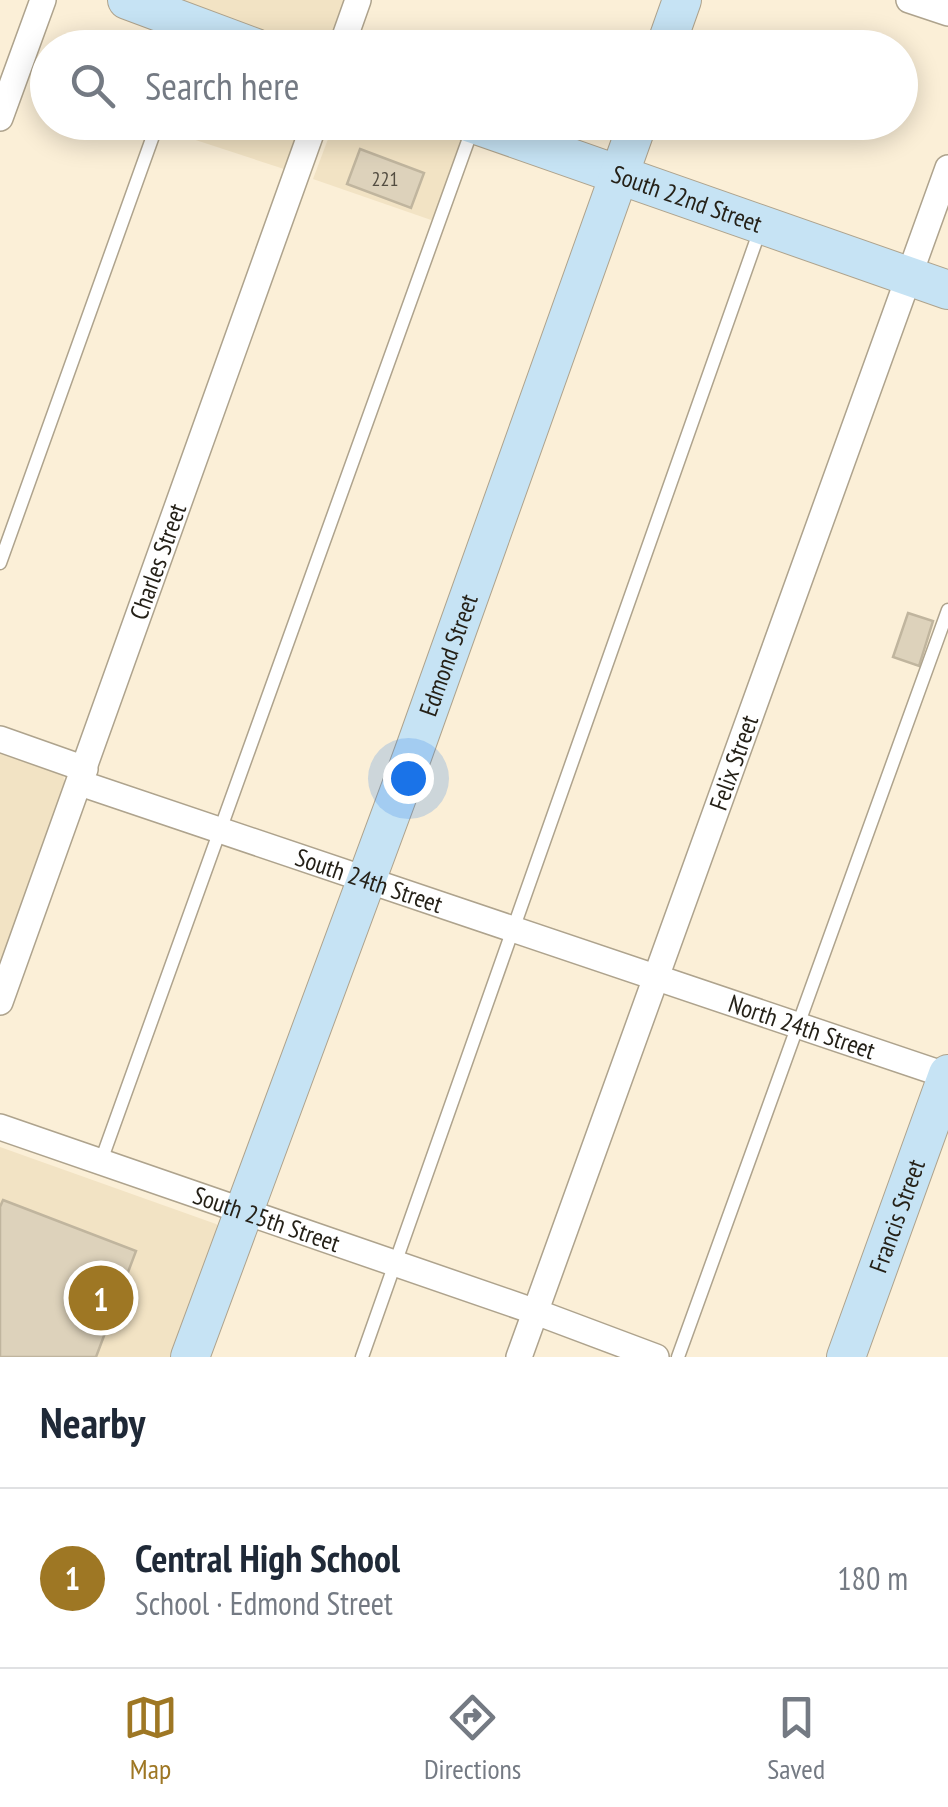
<!DOCTYPE html>
<meta charset="utf-8">
<style>
body{margin:0;font-family:"PT Sans Narrow",sans-serif;background:#f2f2f3;color:#1f2937}
.you{position:absolute;left:408px;top:778px;width:35px;height:35px;margin:-25px;border:8px solid #fff;border-radius:50%;background:#1a73e8;box-shadow:0 0 0 15px #1a73e833}
.badge{display:grid;place-items:center;width:65px;height:65px;border-radius:50%;background:#9e7724;color:#fff;font-size:32px;font-weight:700}
.pin{position:absolute;translate:-50% -50%;border:5px solid #fff;box-shadow:0 2px 10px #0006}
.list{margin:0;padding:0;list-style:none}
h2{display:flex;justify-content:space-between;align-items:center;height:130px;margin:0;padding:0 40px;font-size:42px}
h2 small{font-size:32px;font-weight:400;color:#747a83}
.list li{display:grid;grid-template-columns:65px 1fr auto;gap:30px;align-items:center;box-sizing:border-box;height:180px;padding:0 40px;border-top:2px solid #e0e1e3}
.list b{display:block;font-size:38px;white-space:nowrap}
.list p{margin:0;font-size:32px;white-space:nowrap;color:#747a83}
.list em{font-size:32px;font-style:normal;color:#747a83}
.icon{flex:none;width:55px;height:55px;fill:none;stroke:currentColor;stroke-width:2;stroke-linecap:round;stroke-linejoin:round}
.map{position:relative;flex:none;width:948px;height:1357px;overflow:hidden}
.search{position:absolute;background:#fff;box-shadow:0 5px 25px #0003;left:30px;right:30px;top:30px;height:110px;display:flex;align-items:center;gap:25px;box-sizing:border-box;padding:0 35px;border-radius:55px;color:#747a83;font-size:38px}
.sheet{height:310px;background:#fff}
nav{display:flex;justify-content:space-around;align-items:center;box-sizing:border-box;height:140px;border-top:2px solid #e0e1e3;background:#fff;font-size:28px;color:#747a83}
nav a{display:grid;justify-items:center;gap:5px}
nav .on{color:#9e7724}
.map>svg:first-child{display:block}
.built{fill:#f2e3c4}
.building{fill:#ddd2bb;stroke:#c0b59e;stroke-width:2.5}
.lines{fill:none;stroke-linecap:round;stroke-linejoin:round}
.lane-casing{stroke:#aea38d;stroke-width:15}
.street-casing{stroke:#aea38d;stroke-width:28}
.secondary-casing{stroke:#aea38d;stroke-width:40}
.lane{stroke:#fff;stroke-width:12}
.street{stroke:#fff;stroke-width:25}
.secondary{stroke:#c6e3f4;stroke-width:38}
.labels{text-anchor:middle;dominant-baseline:central;stroke-width:8;stroke-linejoin:round;paint-order:stroke}
.number-label{font-size:20px;fill:#534d41}
.street-label{font-size:25px;fill:#252118;stroke:#fff}
</style>
<div class="map">
<svg width="948" height="1357" viewBox="0 0 948 1357">
<rect width="100%" height="100%" fill="#fbefd7"/>
<g class="built">
<polygon points="171,0 348,0 329,48 304,47"/>
<polygon points="168,123 304,123 287,170 165,130"/>
<polygon points="334,123 428,123 464,135 434,221 313,179"/>
<polygon points="0,749 63,774 65,786 0,968"/>
<polygon points="0,1147 216,1224 223,1230 181,1357 0,1357"/>
</g>
<g class="building">
<polygon points="360,149 424,173 411,208 347,184"/>
<polygon points="908,613 933,621 919,666 893,657"/>
<polygon points="3,1200 136,1251 96,1357 0,1357 0,1207"/>
</g>
<g class="lines">
<defs>
<g id="lane">
<polyline points="0,563 158,122"/>
<polyline points="101,1161 473,127"/>
<polyline points="362,1357 761,227"/>
<polyline points="678,1357 948,610"/>
</g>
<g id="street">
<polyline points="909,0 948,13"/>
<polyline points="341,48 358,0"/>
<polyline points="0,118 43,0"/>
<polyline points="0,739 85,769"/>
<path id="s1" d="M80 783 948 1076"/>
<path id="s2" d="M0 1002 315 122"/>
<path id="s3" d="M0 1127 536 1312 656 1357"/>
<path id="s4" d="M519 1357C665 962 802 563 948 168"/>
</g>
<g id="secondary">
<polyline points="127,0 256,48"/>
<polyline points="665,48 682,0"/>
<path id="s5" d="M468 122 948 290"/>
<path id="s6" d="M190 1357 413 754 638 122"/>
<path id="s7" d="M846 1357 948 1074"/>
</g>
</defs>
<use href="#lane" class="lane-casing"/>
<use href="#street" class="street-casing"/>
<use href="#secondary" class="secondary-casing"/>
<use href="#lane" class="lane"/>
<use href="#street" class="street"/>
<use href="#secondary" class="secondary"/>
</g>
<g class="labels">
<g class="number-label">
<text x="385" y="179">221</text>
</g>
<g class="street-label">
<text stroke="none"><textPath href="#s5" startOffset="232">South 22nd Street</textPath></text>
<text stroke="none"><textPath href="#s2" startOffset="468">Charles Street</textPath></text>
<text stroke="none"><textPath href="#s6" startOffset="748">Edmond Street</textPath></text>
<text stroke="none"><textPath href="#s4" startOffset="632">Felix Street</textPath></text>
<text stroke="none"><textPath href="#s1" startOffset="305">South 24th Street</textPath></text>
<text stroke="none"><textPath href="#s1" startOffset="762">North 24th Street</textPath></text>
<text stroke="none"><textPath href="#s7" startOffset="150">Francis Street</textPath></text>
<text stroke="none"><textPath href="#s3" startOffset="282">South 25th Street</textPath></text>
</g>
</g>
</svg>
<div class="you"></div>
<div class="pin badge" style="left:101px;top:1298px">1</div>
<div class="search"><svg class="icon" aria-label="search" viewBox="0 0 24 24"><circle cx="10" cy="10" r="6"/><path d="M15 15l6 6"/></svg>Search here</div>
</div>
<section class="sheet">
<h2>Nearby<small></small></h2>
<ul class="list">
<li><span class="badge">1</span><div><b>Central High School</b><p>School · Edmond Street</p></div><em>180 m</em></li>
</ul>
</section>
<nav>
<a class="on"><svg class="icon" aria-label="map" viewBox="0 0 24 24"><path d="M3 6l6-2 6 2 6-2v14l-6 2-6-2-6 2zM9 4v14M15 6v14"/></svg>Map</a>
<a><svg class="icon" aria-label="directions" viewBox="0 0 24 24"><path d="M12 3l9 9-9 9-9-9zM9 14v-3h6M13 9l2 2-2 2"/></svg>Directions</a>
<a><svg class="icon" aria-label="saved" viewBox="0 0 24 24"><path d="M7 4h10v16l-5-4-5 4z"/></svg>Saved</a>
</nav>
